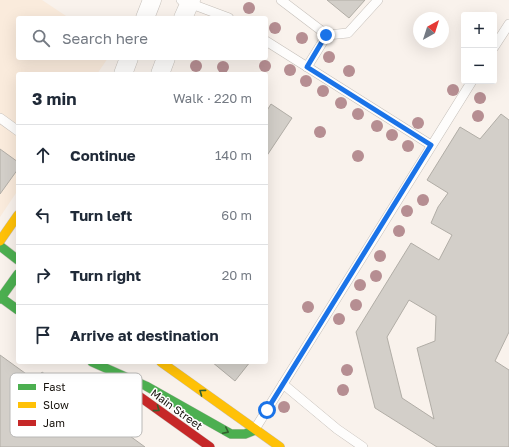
<!DOCTYPE html>
<meta charset="utf-8">
<style>
body{margin:0;font-family:"Golos Text",sans-serif;background:#f2f2f3;color:#1f2937}
.controls{position:absolute;right:12px;top:12px;display:grid;overflow:hidden;border-radius:4px;box-shadow:0 4px 16px #0002}
.controls button{width:36px;height:36px;display:grid;place-items:center;padding:0;border:0;border-bottom:1px solid #e0e1e3;background:#fff;color:#1f2937;font:20px sans-serif}
.compass{position:absolute;left:413px;top:12px;width:36px;height:36px;border-radius:50%;background:#fff;box-shadow:0 4px 16px #0002;rotate:39deg}
.stop{position:absolute;width:12px;height:12px;margin:-9px;border:3px solid #1a73e8;border-radius:50%;background:#fff}
.stop.end{background:#1a73e8;border-color:#fff;box-shadow:0 1px 4px #0008}
.list{margin:0;padding:0;list-style:none}
h2{display:flex;justify-content:space-between;align-items:center;height:52px;margin:0;padding:0 16px;font-size:17px}
h2 small{font-size:13px;font-weight:400;color:#747a83}
.list li{display:grid;grid-template-columns:26px 1fr auto;gap:12px;align-items:center;box-sizing:border-box;height:60px;padding:0 16px;border-top:1px solid #e0e1e3}
.list b{display:block;font-size:15px;white-space:nowrap}
.list em{font-size:13px;font-style:normal;color:#747a83}
.icon{flex:none;width:22px;height:22px;fill:none;stroke:currentColor;stroke-width:2;stroke-linecap:round;stroke-linejoin:round}
.map{position:relative;flex:none;width:509px;height:447px;overflow:hidden}
.search{position:absolute;background:#fff;box-shadow:0 4px 16px #0002;left:16px;top:16px;width:252px;height:44px;display:flex;align-items:center;gap:10px;box-sizing:border-box;padding:0 14px;border-radius:4px;color:#747a83;font-size:15px}
.panel{position:absolute;background:#fff;box-shadow:0 4px 16px #0002;left:16px;top:72px;width:252px;height:292px;border-radius:4px}
.map>svg:first-child{display:block}
.built{fill:#faebdc}
.building{fill:#d3cfc9;stroke:#b1ada6;fill-rule:evenodd}
.lines{fill:none;stroke-linecap:round;stroke-linejoin:round}
.lane-casing{stroke:#c5bfb9;stroke-width:10}
.street-casing{stroke:#c5bfb9;stroke-width:19}
.fast-casing{stroke:#c5bfb9;stroke-width:10}
.slow-casing{stroke:#c5bfb9;stroke-width:10}
.jam-casing{stroke:#c5bfb9;stroke-width:10}
.lane{stroke:#fefdfc;stroke-width:9}
.street{stroke:#fefdfc;stroke-width:18}
.fast{stroke:#4caf50;stroke-width:9}
.slow{stroke:#ffc107;stroke-width:9}
.jam{stroke:#c62828;stroke-width:9}
.tree{fill:#b68e92}
.oneway{stroke:#32602e}
.route{stroke:#1a73e8;stroke-width:5}
.labels{text-anchor:middle;dominant-baseline:central;stroke-width:3;stroke-linejoin:round;paint-order:stroke}
.street-label{font-size:11px;fill:#17120c;stroke:#fff}
.key{fill:#fff;stroke:#b9b8b6;stroke-width:1}
.key-label{font-size:11px;fill:#17120c}
</style>
<div class="map">
<svg width="509" height="447" viewBox="0 0 509 447">
<rect width="100%" height="100%" fill="#f9f2ec"/>
<polygon class="built" points="0,0 42,0 69,18 18,18 18,58 108,58 97,74 18,74 18,190 0,217"/>
<g class="building">
<polygon points="327,0 365,0 349,18"/>
<polygon points="271,104 292,118 266,157 266,112"/>
<path d="M501 114 509 120V332L495 361 509 370V447H437L375 408 356 332 411 243 439 260 452 235 431 223 438 207 448 193 427 180 460 127 480 139ZM409 300 436 316 435 341 417 348 434 419 402 398 387 337Z"/>
<polygon points="0,149 18,162 18,169 0,194"/>
<polygon points="0,355 36,381 42,372 145,447 0,447"/>
<polygon points="212,362 250,362 235,381"/>
</g>
<g class="lines">
<defs>
<g id="lane">
<polyline points="181,0 229,18"/>
<polyline points="281,0 327,35 348,33 378,0"/>
<polyline points="266,41 431,145"/>
<polyline points="494,47 509,24"/>
<polyline points="307,67 327,35"/>
<polyline points="0,118 18,131"/>
<polyline points="283,384 337,429 363,447"/>
<polyline points="255,429 472,81"/>
</g>
<g id="street">
<polyline points="145,18 152,0"/>
<polyline points="183,18 191,0"/>
<polyline points="123,74 129,58"/>
<polyline points="160,74 166,58"/>
</g>
<g id="fast">
<polyline points="0,246 18,260"/>
<polyline points="0,297 18,310"/>
<polyline points="0,299 18,274"/>
<polyline points="92,362 146,386 231,434 245,434 255,430"/>
</g>
<g id="slow">
<polyline points="0,241 18,215"/>
<polyline points="161,362 280,447"/>
</g>
<polyline id="jam" points="129,389 210,447"/>
</defs>
<use href="#lane" class="lane-casing"/>
<use href="#street" class="street-casing"/>
<use href="#fast" class="fast-casing"/>
<use href="#slow" class="slow-casing"/>
<use href="#jam" class="jam-casing"/>
<use href="#lane" class="lane"/>
<use href="#street" class="street"/>
<use href="#fast" class="fast"/>
<use href="#slow" class="slow"/>
<use href="#jam" class="jam"/>
</g>
<g class="tree">
<circle cx="249" cy="8" r="6"/>
<circle cx="275" cy="28" r="6"/>
<circle cx="302" cy="38" r="6"/>
<circle cx="329" cy="57" r="6"/>
<circle cx="196" cy="66" r="6"/>
<circle cx="265" cy="66" r="6"/>
<circle cx="223" cy="67" r="6"/>
<circle cx="290" cy="70" r="6"/>
<circle cx="349" cy="71" r="6"/>
<circle cx="306" cy="81" r="6"/>
<circle cx="453" cy="90" r="6"/>
<circle cx="323" cy="91" r="6"/>
<circle cx="480" cy="98" r="6"/>
<circle cx="341" cy="103" r="6"/>
<circle cx="358" cy="114" r="6"/>
<circle cx="478" cy="116" r="6"/>
<circle cx="418" cy="123" r="6"/>
<circle cx="377" cy="126" r="6"/>
<circle cx="320" cy="132" r="6"/>
<circle cx="392" cy="135" r="6"/>
<circle cx="408" cy="146" r="6"/>
<circle cx="358" cy="156" r="6"/>
<circle cx="423" cy="200" r="6"/>
<circle cx="407" cy="211" r="6"/>
<circle cx="399" cy="231" r="6"/>
<circle cx="380" cy="256" r="6"/>
<circle cx="376" cy="276" r="6"/>
<circle cx="360" cy="285" r="6"/>
<circle cx="356" cy="305" r="6"/>
<circle cx="308" cy="307" r="6"/>
<circle cx="339" cy="319" r="6"/>
<circle cx="347" cy="370" r="6"/>
<circle cx="343" cy="390" r="6"/>
<circle cx="284" cy="407" r="6"/>
</g>
<defs><path id="oneway-chevron" d="M-2-3.5L2.5 0L-2 3.5" fill="none" stroke-width="1.6" stroke-linecap="round" stroke-linejoin="round"/></defs>
<g class="oneway">
<use href="#oneway-chevron" transform="translate(202 392) rotate(-144)"/>
<use href="#oneway-chevron" transform="translate(157 409) rotate(36)"/>
<use href="#oneway-chevron" transform="translate(226 431) rotate(26)"/>
</g>
<g class="lines">
<polyline class="route" points="267,410 431,145 307,67 326,35"/>
</g>
<g class="labels">
<g class="street-label">
<text transform="translate(177 409) rotate(36)">Main Street</text>
</g>
</g>
<rect x="10" y="373" width="132" height="64" rx="6" class="key"/>
<rect x="18" y="384" width="18" height="6" fill="#4caf50"/>
<rect x="18" y="402" width="18" height="6" fill="#ffc107"/>
<rect x="18" y="420" width="18" height="6" fill="#c62828"/>
<g class="key-label">
<text x="43" y="391">Fast</text>
<text x="43" y="409">Slow</text>
<text x="43" y="427">Jam</text>
</g>
</svg>
<div class="controls">
<button>+</button>
<button>−</button>
</div>
<svg class="compass" viewBox="-18 -18 36 36"><path d="M0-13l5 13h-10z" fill="#e53935"/><path d="M0 13l5-13h-10z" fill="#747a83"/></svg>
<div class="stop" style="left:267px;top:410px"></div>
<div class="stop end" style="left:326px;top:35px"></div>
<div class="search"><svg class="icon" aria-label="search" viewBox="0 0 24 24"><circle cx="10" cy="10" r="6"/><path d="M15 15l6 6"/></svg>Search here</div>
<section class="panel">
<h2>3 min<small>Walk · 220 m</small></h2>
<ul class="list">
<li><svg class="icon" aria-label="ahead" viewBox="0 0 24 24"><path d="M12 20V5M6 11l6-6 6 6"/></svg><div><b>Continue</b></div><em>140 m</em></li>
<li><svg class="icon" aria-label="left" viewBox="0 0 24 24"><path d="M17 20v-9H6M10 6l-5 5 5 5"/></svg><div><b>Turn left</b></div><em>60 m</em></li>
<li><svg class="icon" aria-label="right" viewBox="0 0 24 24"><path d="M7 20v-9h11M14 6l5 5-5 5"/></svg><div><b>Turn right</b></div><em>20 m</em></li>
<li><svg class="icon" aria-label="arrive" viewBox="0 0 24 24"><path d="M6 21V4h12l-3 4 3 4H6"/></svg><div><b>Arrive at destination</b></div></li>
</ul>
</section>
</div>
